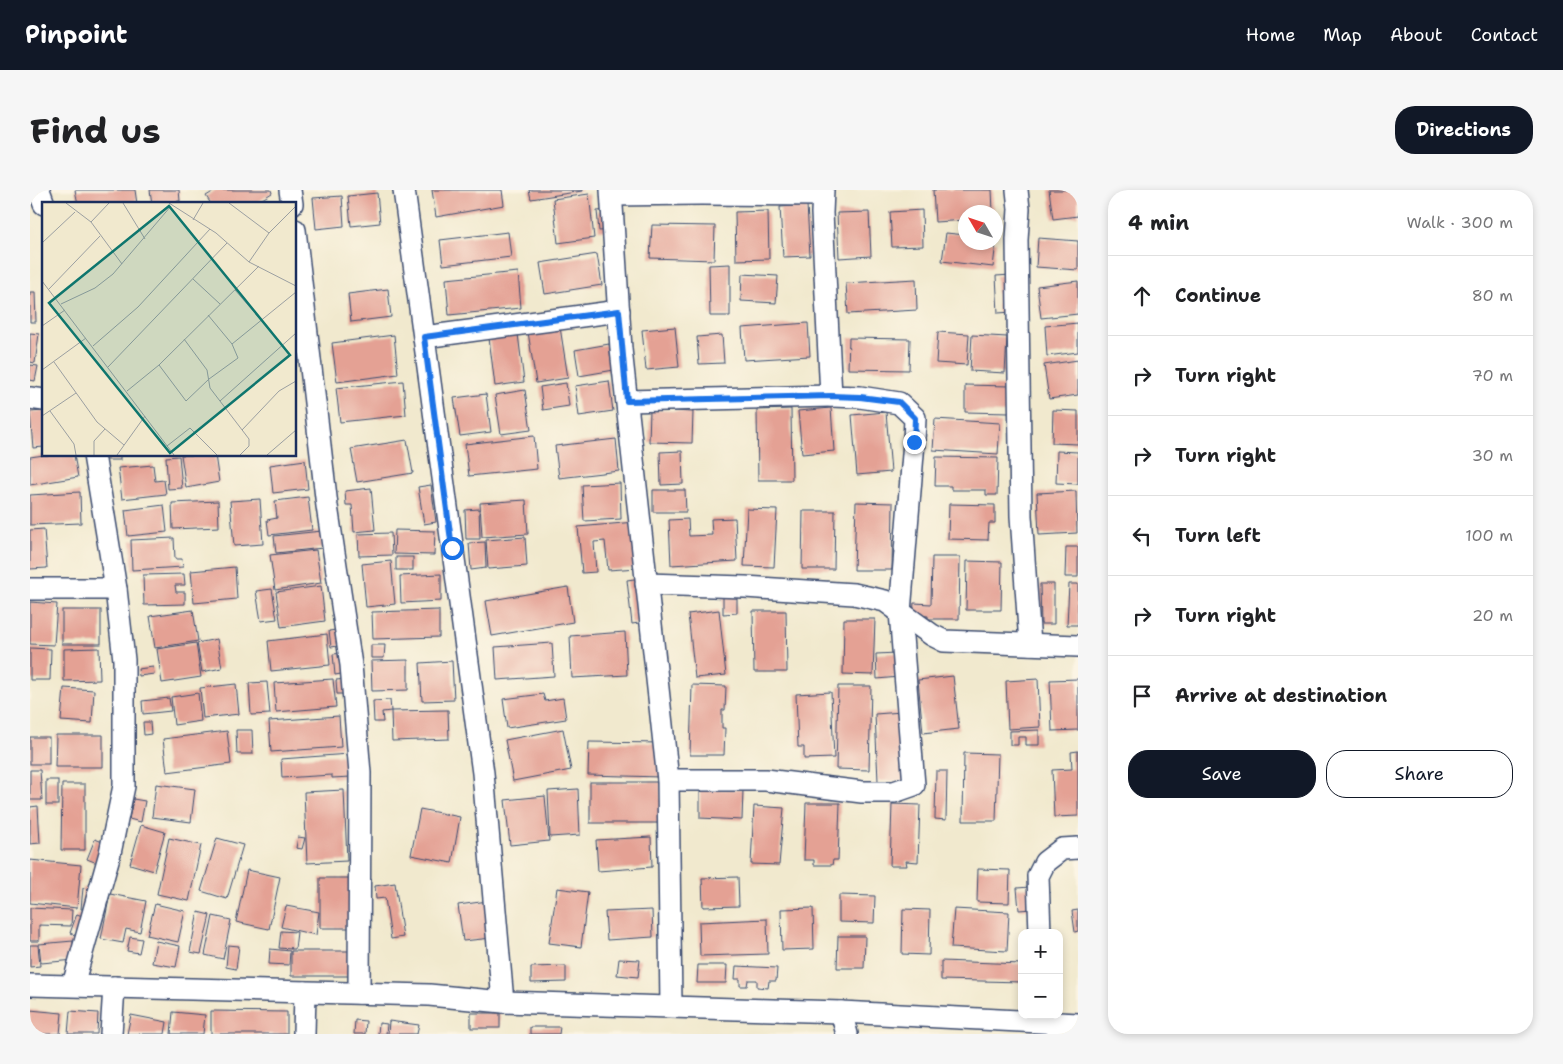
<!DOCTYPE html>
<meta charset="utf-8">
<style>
body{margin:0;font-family:"Shantell Sans",sans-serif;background:#f6f6f6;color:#202124}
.controls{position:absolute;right:15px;bottom:15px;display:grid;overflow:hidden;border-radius:10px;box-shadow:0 2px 8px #0003}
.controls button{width:45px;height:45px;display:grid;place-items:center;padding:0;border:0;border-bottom:1px solid #e0e0e0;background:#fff;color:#202124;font:25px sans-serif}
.compass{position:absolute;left:928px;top:15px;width:45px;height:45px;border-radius:50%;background:#fff;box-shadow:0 2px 8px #0003;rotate:309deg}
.stop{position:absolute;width:15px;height:15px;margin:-11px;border:4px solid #1a73e8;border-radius:50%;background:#fff}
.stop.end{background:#1a73e8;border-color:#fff;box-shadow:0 1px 5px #0008}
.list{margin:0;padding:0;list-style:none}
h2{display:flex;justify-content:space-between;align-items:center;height:65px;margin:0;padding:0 20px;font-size:21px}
h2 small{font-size:16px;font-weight:400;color:#757577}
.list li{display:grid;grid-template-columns:32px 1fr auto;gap:15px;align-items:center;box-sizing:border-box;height:80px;padding:0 20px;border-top:1px solid #e0e0e0}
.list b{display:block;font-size:19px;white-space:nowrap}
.list em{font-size:16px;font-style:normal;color:#757577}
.actions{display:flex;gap:10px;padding:15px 20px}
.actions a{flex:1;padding:11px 0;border:1px solid #111827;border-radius:20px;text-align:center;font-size:18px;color:#111827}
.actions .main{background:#111827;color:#fff}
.icon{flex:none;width:28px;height:28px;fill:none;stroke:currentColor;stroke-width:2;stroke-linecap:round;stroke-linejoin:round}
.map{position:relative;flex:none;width:1048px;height:844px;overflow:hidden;border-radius:20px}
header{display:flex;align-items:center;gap:30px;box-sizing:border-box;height:70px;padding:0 25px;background:#111827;color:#fff}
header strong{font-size:24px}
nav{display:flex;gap:28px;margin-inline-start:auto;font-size:18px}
.intro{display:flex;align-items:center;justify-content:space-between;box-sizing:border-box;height:120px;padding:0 30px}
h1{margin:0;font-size:35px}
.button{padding:12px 22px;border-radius:20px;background:#111827;color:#fff;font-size:18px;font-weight:700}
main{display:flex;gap:30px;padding:0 30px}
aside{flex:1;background:#fff;border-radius:20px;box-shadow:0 2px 8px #0003}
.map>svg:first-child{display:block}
.building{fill:#e4a194}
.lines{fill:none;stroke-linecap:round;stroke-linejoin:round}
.street-casing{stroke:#3b4b6f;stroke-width:24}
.street{stroke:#fff;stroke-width:21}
.route{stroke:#1a73e8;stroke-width:6}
.inset-road{fill:none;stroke:#9b9fa1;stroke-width:1}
.view{fill:#0f766e;fill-opacity:0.15;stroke:#0f766e;stroke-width:2.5}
.inset-edge{fill:none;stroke:#1b2f5e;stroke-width:2.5}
</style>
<header>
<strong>Pinpoint</strong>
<nav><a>Home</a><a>Map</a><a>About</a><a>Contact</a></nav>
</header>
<div class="intro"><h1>Find us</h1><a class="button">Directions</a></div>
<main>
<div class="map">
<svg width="1048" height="844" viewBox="0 0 1048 844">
<rect width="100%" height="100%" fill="#fcf5e5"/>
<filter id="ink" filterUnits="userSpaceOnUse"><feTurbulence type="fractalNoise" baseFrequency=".02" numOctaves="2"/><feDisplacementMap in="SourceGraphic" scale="10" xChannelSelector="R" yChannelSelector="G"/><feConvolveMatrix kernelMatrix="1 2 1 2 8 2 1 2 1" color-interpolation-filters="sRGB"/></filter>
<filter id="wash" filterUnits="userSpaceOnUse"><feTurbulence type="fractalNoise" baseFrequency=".0096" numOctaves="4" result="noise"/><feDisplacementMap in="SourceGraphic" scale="20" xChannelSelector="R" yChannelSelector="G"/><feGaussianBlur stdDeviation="1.12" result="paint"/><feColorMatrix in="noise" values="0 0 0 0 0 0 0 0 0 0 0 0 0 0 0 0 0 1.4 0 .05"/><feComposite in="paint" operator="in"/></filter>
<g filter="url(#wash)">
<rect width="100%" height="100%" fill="#f1e9ce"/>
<g id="blocks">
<g class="building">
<polygon points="45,0 105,0 107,14 48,14"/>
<polygon points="120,0 149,0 150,11 122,14"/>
<polygon points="186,0 241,0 242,3 224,14 181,14 176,6"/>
<polygon points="402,0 472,0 474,15 406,27"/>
<polygon points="499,0 552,0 552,1 501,9"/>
<polygon points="903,0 962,0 963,22 936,22 936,30 905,32"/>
<polygon points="1019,0 1048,0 1048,26 1023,29"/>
<polygon points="347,3 350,33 321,36 318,6"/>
<polygon points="559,4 564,48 528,53 523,9"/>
<polygon points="312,6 314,36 286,39 283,8"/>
<polygon points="777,15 780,66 753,67 750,17"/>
<polygon points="580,20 582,40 569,41 567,21"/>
<polygon points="892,20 893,56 862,57 860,22"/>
<polygon points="738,21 739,69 706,70 705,22"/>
<polygon points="839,22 841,66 809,68 807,23"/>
<polygon points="622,35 685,36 684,70 620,68"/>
<polygon points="478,42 481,67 413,75 410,50"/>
<polygon points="916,43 936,45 936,52 966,52 963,77 912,71"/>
<polygon points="1008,48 1048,51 1048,80 1006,77"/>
<polygon points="567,64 572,95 515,104 510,73"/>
<polygon points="700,74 700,126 680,126 679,75"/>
<polygon points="488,82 491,118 419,125 416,89"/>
<polygon points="712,84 748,86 746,113 711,111"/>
<polygon points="981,85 982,122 968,123 966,86"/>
<polygon points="886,89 887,120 818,124 816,93"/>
<polygon points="1048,91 1048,124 1011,128 1007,96"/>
<polygon points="358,99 361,127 321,132 318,104"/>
<polygon points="0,102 5,102 6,132 0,132"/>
<polygon points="778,133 780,166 714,170 712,138"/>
<polygon points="1048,133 1048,162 1017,166 1015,136"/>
<polygon points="530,137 538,188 506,193 498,142"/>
<polygon points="645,137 649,177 616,180 612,140"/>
<polygon points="908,142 939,144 937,175 906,173"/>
<polygon points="0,143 9,144 5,173 0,172"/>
<polygon points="488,144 494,192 465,196 459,148"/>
<polygon points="364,145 368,184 307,192 302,153"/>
<polygon points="692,145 694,173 669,174 667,147"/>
<polygon points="942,145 977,147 975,183 940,181"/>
<polygon points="819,148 880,149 879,180 818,179"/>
<polygon points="579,154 584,180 549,186 545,160"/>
<polygon points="1048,170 1048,205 1019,209 1014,175"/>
<polygon points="0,175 8,176 5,191 0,190"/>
<polygon points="373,191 376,225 310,232 306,198"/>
<polygon points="579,191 583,221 549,226 545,196"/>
<polygon points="536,193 539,216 513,220 510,197"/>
<polygon points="935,195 980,196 979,223 935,222"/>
<polygon points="495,200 501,240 471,244 465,205"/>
<polygon points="456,204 461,242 430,246 424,208"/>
<polygon points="801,218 804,261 772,264 768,221"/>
<polygon points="761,219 762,290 728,290 727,220"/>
<polygon points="620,220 663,222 662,253 619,252"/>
<polygon points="1023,220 1048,221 1048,254 1022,253"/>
<polygon points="14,221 14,257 3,258 0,222"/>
<polygon points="856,222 861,282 827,285 822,225"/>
<polygon points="905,229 970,233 968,264 903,260"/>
<polygon points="504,246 507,279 439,286 435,254"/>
<polygon points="586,249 589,281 529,288 525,256"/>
<polygon points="377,250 383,283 327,292 321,259"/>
<polygon points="652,261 653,294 631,295 630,262"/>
<polygon points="1027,261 1048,262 1048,294 1026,293"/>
<polygon points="14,265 44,265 48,287 0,295 0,267"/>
<rect x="71" y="265" width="19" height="5"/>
<polygon points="151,265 185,265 189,292 156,298"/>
<polygon points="149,266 152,298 138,299 136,267"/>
<polygon points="906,267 968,268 967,305 956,305 956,300 921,300 921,296 905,296"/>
<polygon points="275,270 278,299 243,303 240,275"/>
<polygon points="123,275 125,291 134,290 136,304 92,309 88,278"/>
<polygon points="590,293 591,329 554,331 552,295"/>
<polygon points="401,295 406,332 394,334 388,297"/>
<polygon points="341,298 345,340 324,342 322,315 316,315 315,301"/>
<polygon points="623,300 655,300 656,322 623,322"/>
<polygon points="1046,301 1047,343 1009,345 1007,303"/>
<polygon points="50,302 51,333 0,335 0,305"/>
<polygon points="278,307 282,340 239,345 237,330 247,328 245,311"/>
<polygon points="230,309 233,354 204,356 200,311"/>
<polygon points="496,310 498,344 452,347 450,313"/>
<polygon points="188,311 189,337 143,339 142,313"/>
<polygon points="826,312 863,313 862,380 824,380"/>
<polygon points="919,314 965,315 965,333 959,333 958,350 918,349"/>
<polygon points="134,315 137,342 98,346 95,320"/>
<polygon points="449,319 450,349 436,349 435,320"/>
<polygon points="717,319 747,320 744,377 714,376"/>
<polygon points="773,321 805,321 804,379 772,379"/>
<polygon points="705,328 707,371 641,375 639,330 658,329 659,346 682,345 681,329"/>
<polygon points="605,332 608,378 578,380 575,351 564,352 566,382 552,383 548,337"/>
<polygon points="14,339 17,378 0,379 0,340"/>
<polygon points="365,340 405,341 404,365 364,364"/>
<polygon points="292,341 293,358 246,363 244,346"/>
<polygon points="361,343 362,365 329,366 328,344"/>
<polygon points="495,347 497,376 458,379 456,350"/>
<polygon points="144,348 145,369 152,369 153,377 102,380 101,350"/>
<polygon points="455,352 456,378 441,380 439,353"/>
<polygon points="1036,357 1048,357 1048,387 1035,387"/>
<polygon points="286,360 291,393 245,400 240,365"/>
<rect x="366" y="367" width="17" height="13"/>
<polygon points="902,367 930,367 929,429 898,429 898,426 883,425 884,413 901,414"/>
<polygon points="361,371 365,414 336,417 332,374"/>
<polygon points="937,371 972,372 971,420 936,420"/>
<polygon points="205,377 207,409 164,413 161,381"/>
<polygon points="154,384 155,395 145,395 146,402 155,402 155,414 114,415 113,385"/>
<polygon points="411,384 411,411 371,413 370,386"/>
<polygon points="611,388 616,432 602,434 597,390"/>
<polygon points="1010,394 1024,394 1024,434 1011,434"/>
<polygon points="1039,394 1048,394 1048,435 1037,435"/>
<polygon points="291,396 295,431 251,437 246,402"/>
<polygon points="538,397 543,432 462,446 456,411"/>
<polygon points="242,399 247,429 231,431 226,401"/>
<polygon points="693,406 707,406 707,423 693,424"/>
<polygon points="0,412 27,414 24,455 0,454"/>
<rect x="32" y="420" width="39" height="34"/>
<polygon points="163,420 168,451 125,458 120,426"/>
<polygon points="409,420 409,447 343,449 342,422"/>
<polygon points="689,420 696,485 665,488 658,424"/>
<polygon points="723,421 756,421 757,482 724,482"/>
<polygon points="814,429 845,429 843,485 813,484"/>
<polygon points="313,439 315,455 301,457 299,441"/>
<polygon points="595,442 597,485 542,488 540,446"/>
<polygon points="297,444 300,475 241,481 238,451"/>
<polygon points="187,449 192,478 172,482 167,453"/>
<polygon points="166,453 171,487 132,493 127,459"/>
<polygon points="522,453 524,486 467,490 465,457"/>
<polygon points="341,455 355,455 354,468 341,468"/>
<polygon points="0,458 21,459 20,490 0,490"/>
<polygon points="69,458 70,490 34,491 34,459"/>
<polygon points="315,463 317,483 305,485 303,464"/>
<polygon points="867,463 869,487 847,489 846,464"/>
<polygon points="378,470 378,500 342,501 341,471"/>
<polygon points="422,471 424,510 392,511 390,473"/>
<polygon points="123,477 124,484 109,486 108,479"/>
<polygon points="923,486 929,539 893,543 888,490"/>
<polygon points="303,489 306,517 246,522 244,493"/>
<polygon points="318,489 319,504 307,504 306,490"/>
<polygon points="1008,489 1010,537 978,539 976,491"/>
<polygon points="1048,489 1048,540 1022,541 1020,490"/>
<polygon points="237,492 240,524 221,525 219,493"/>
<polygon points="206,494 209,524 173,528 170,498"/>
<polygon points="662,495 696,496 695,520 692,520 692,538 695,538 694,565 660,565"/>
<polygon points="808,496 841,496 839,580 806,579"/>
<polygon points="34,498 64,500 62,533 31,531"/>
<polygon points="801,502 804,568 774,569 774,557 768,557 766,504"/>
<polygon points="168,503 171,531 144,535 141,507"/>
<polygon points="513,504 515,511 533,508 536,529 477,538 473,509"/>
<polygon points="139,508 141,521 113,524 112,511"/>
<polygon points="360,510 361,521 352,522 353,532 344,532 343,511"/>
<polygon points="418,520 419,549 362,551 361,521"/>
<polygon points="872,522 876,590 848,591 845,524"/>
<polygon points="309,526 311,557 241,562 239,531"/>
<polygon points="113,532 120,532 121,544 114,545"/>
<polygon points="533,539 541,580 483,591 475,550"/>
<polygon points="206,540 222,540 223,564 207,564"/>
<polygon points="1009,540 1009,555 996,555 996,547 988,547 988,555 980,555 980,541"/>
<polygon points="197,541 201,574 137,582 133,549"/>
<polygon points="26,545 73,545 73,577 25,577"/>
<rect x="0" y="547" width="19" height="27"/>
<polygon points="559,552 632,553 631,587 558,585"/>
<polygon points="1048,561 1048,626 1024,627 1022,580 1042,579 1041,562"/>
<polygon points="934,563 968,564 966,631 933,631"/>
<polygon points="319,564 321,587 302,588 302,585 252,588 251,569"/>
<polygon points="0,580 10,580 12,610 0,610"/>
<polygon points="906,581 917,581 916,630 905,629"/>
<rect x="16" y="590" width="12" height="25"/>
<rect x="560" y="592" width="71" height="41"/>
<polygon points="32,594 55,594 55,660 31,660"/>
<polygon points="126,594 165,599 161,632 122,627"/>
<polygon points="548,599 550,645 520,647 518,601"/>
<polygon points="670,599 713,600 712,630 670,628"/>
<polygon points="314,600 317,671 277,673 274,602"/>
<polygon points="515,606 519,651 480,655 475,610"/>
<polygon points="103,609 115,611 111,632 99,629"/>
<polygon points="776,613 810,613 808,670 803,670 802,675 784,675 784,670 774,670"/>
<polygon points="862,614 890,615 888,672 876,671 877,676 860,676"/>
<polygon points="8,616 10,653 0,654 0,617"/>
<polygon points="724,616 754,618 749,675 721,674"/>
<polygon points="390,619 430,627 422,673 381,665"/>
<polygon points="111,635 135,642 124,681 100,674"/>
<polygon points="268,647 275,648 272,659 266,658"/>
<polygon points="621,647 622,677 568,681 566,650"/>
<polygon points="139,648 171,655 159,711 127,704"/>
<polygon points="187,648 213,655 197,709 171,701"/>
<polygon points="65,649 75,653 67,673 57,669"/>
<polygon points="0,670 51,675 47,718 0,713"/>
<polygon points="948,679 980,680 979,713 947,712"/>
<polygon points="217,680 250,687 239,739 206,732"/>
<polygon points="708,687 709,716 673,717 672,688"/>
<polygon points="290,688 322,688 321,738 290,738"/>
<polygon points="365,693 373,747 361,749 355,708 346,709 345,696"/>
<polygon points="1000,697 1002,719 989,720 987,698"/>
<polygon points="53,698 66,700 63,720 51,719"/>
<polygon points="527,698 558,702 551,757 519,753"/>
<polygon points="80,704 116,711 110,742 96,739 93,753 71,749"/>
<polygon points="809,705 845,706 844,733 809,732"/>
<polygon points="458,711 462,748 433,751 428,715"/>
<polygon points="125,714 155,721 148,752 117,745"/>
<polygon points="256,716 289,722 286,745 251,737"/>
<polygon points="0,718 42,720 41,736 9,735 9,751 0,751"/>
<polygon points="783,718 784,759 752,760 751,719"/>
<polygon points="873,719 900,720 899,765 872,764"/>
<polygon points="924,719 979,722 977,761 921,758"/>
<polygon points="622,720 623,747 577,750 575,722"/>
<polygon points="1048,720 1048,741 1045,742 1042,721"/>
<polygon points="168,722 180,725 171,764 160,762"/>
<polygon points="47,724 57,728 49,747 40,743"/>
<polygon points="183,726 201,730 193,769 175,765"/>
<polygon points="737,729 738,764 670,766 669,732"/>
<polygon points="251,741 267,742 265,759 261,759 261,757 261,759 249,758"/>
<polygon points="808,746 835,746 834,778 807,778"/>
<polygon points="100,747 112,749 109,763 97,761"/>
<polygon points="43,751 45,770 11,773 9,754"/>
<polygon points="126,751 150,756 146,777 122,773"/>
<polygon points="0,755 8,755 10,776 0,777"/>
<polygon points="198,755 209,756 206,779 196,777"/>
<polygon points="240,759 260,761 259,775 239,774"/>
<polygon points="261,761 325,761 324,786 261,786"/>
<polygon points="589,769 610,770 608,787 587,785"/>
<polygon points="911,771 992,774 992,792 911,790"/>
<polygon points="668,775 697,775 696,793 667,793"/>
<polygon points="536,776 536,792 501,793 501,777"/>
<polygon points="706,776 747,778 746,791 739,791 738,798 727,797 727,790 718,790 717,796 710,796 710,789 705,789"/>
<polygon points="0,820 32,823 30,844 0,844"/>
<polygon points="40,821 68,823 67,844 38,844"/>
<polygon points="181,821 257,822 257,844 181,844"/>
<polygon points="143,822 175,825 173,844 141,844"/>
<rect x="441" y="823" width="29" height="15"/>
<polygon points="101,825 137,832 135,844 97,844"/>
<polygon points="325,830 336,831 335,844 324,844"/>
<polygon points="359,831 389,835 387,844 358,844"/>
<polygon points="349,833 357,834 356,844 348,844"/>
<polygon points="500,837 530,837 529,844 500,844"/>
</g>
</g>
</g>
<g filter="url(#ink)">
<use href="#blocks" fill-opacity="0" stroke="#3b4b6f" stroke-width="1"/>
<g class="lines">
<defs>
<g id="street">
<polyline points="9,0 14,14"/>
<polyline points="260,0 262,14"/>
<polyline points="374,0 453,583 473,812"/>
<polyline points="581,0 591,159 638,590 641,816"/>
<polyline points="987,0 989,19 987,50 991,326 1000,454"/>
<polyline points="582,5 671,4 792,5"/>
<polyline points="265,40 297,316 321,475 330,583 329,803"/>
<polyline points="394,147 589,121"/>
<polyline points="0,208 14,210"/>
<polyline points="597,211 801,206"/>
<polyline points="616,394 715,397 824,404 855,411 902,445 914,451 1048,456"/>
<polyline points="0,399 86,399"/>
<polyline points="638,590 736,590 832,602 864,602 884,595 870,422 884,252 885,228 869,213 830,207 801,206 792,23 793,0"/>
<polyline points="1010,743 1008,686 1015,672 1032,659 1048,658"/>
<polyline points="0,795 399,805 473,812 811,822 1048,834"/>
<polyline points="43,795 80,663 94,596 94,470 86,399 64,265"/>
<polyline points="811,822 817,844"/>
<polyline points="81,844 84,797"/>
<polyline points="274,844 275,802"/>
</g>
</defs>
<use href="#street" class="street-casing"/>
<use href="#street" class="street"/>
</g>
</g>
<g class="lines" filter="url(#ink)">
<polyline class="route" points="422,358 394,147 589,121 597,211 801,206 830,207 869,212 885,228 884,252"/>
</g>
<g transform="translate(12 12)">
<rect width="254" height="254" fill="#f1e9ce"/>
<path class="inset-road" d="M24 1 49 20 80 62M81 1 103 37M127 1 174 31 207 60 254 84M187 1 227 31 254 4M151 18 161 1M49 20 67 1M0 41 33 10M207 60 227 31M151 77 178 102M0 79 132 253M7 87 58 34M193 88 218 117M19 102 53 86 71 72 129 4M166 113 190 142M0 124 23 108M142 137 165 168 168 186 207 237V244L198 253M51 144 96 105 168 27M12 160 55 220 82 243M117 163 144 199 167 177 196 156 190 142 254 90M66 165 185 41M0 168 44 136M85 189 117 163 217 64M178 199 254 131M8 209 32 242 34 253M0 214 34 191M200 228 237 189 254 179M125 244 148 226 175 253M52 253V239L63 227M75 253 103 214M225 253 254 228"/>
<path class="view" d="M127 4 248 153 128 251 7 101Z"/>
<rect width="254" height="254" class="inset-edge"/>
</g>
</svg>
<div class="controls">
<button>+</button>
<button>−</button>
</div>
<svg class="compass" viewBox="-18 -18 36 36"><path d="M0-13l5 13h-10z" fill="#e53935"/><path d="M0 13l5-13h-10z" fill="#757577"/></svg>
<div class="stop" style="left:422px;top:358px"></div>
<div class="stop end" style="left:884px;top:252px"></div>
</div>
<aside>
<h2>4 min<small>Walk · 300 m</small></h2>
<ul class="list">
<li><svg class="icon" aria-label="ahead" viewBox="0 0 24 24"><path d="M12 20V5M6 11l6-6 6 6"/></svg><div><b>Continue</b></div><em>80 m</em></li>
<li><svg class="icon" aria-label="right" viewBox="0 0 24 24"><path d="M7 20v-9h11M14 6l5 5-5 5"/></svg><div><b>Turn right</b></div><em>70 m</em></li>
<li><svg class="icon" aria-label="right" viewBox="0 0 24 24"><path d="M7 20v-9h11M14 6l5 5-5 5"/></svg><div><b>Turn right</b></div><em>30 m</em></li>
<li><svg class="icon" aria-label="left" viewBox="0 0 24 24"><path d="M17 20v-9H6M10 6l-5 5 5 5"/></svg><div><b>Turn left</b></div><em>100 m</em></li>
<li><svg class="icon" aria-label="right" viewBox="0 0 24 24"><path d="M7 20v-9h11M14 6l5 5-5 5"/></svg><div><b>Turn right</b></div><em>20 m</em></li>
<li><svg class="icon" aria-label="arrive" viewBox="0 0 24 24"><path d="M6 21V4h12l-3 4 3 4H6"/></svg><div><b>Arrive at destination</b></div></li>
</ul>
<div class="actions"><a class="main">Save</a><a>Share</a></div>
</aside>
</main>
